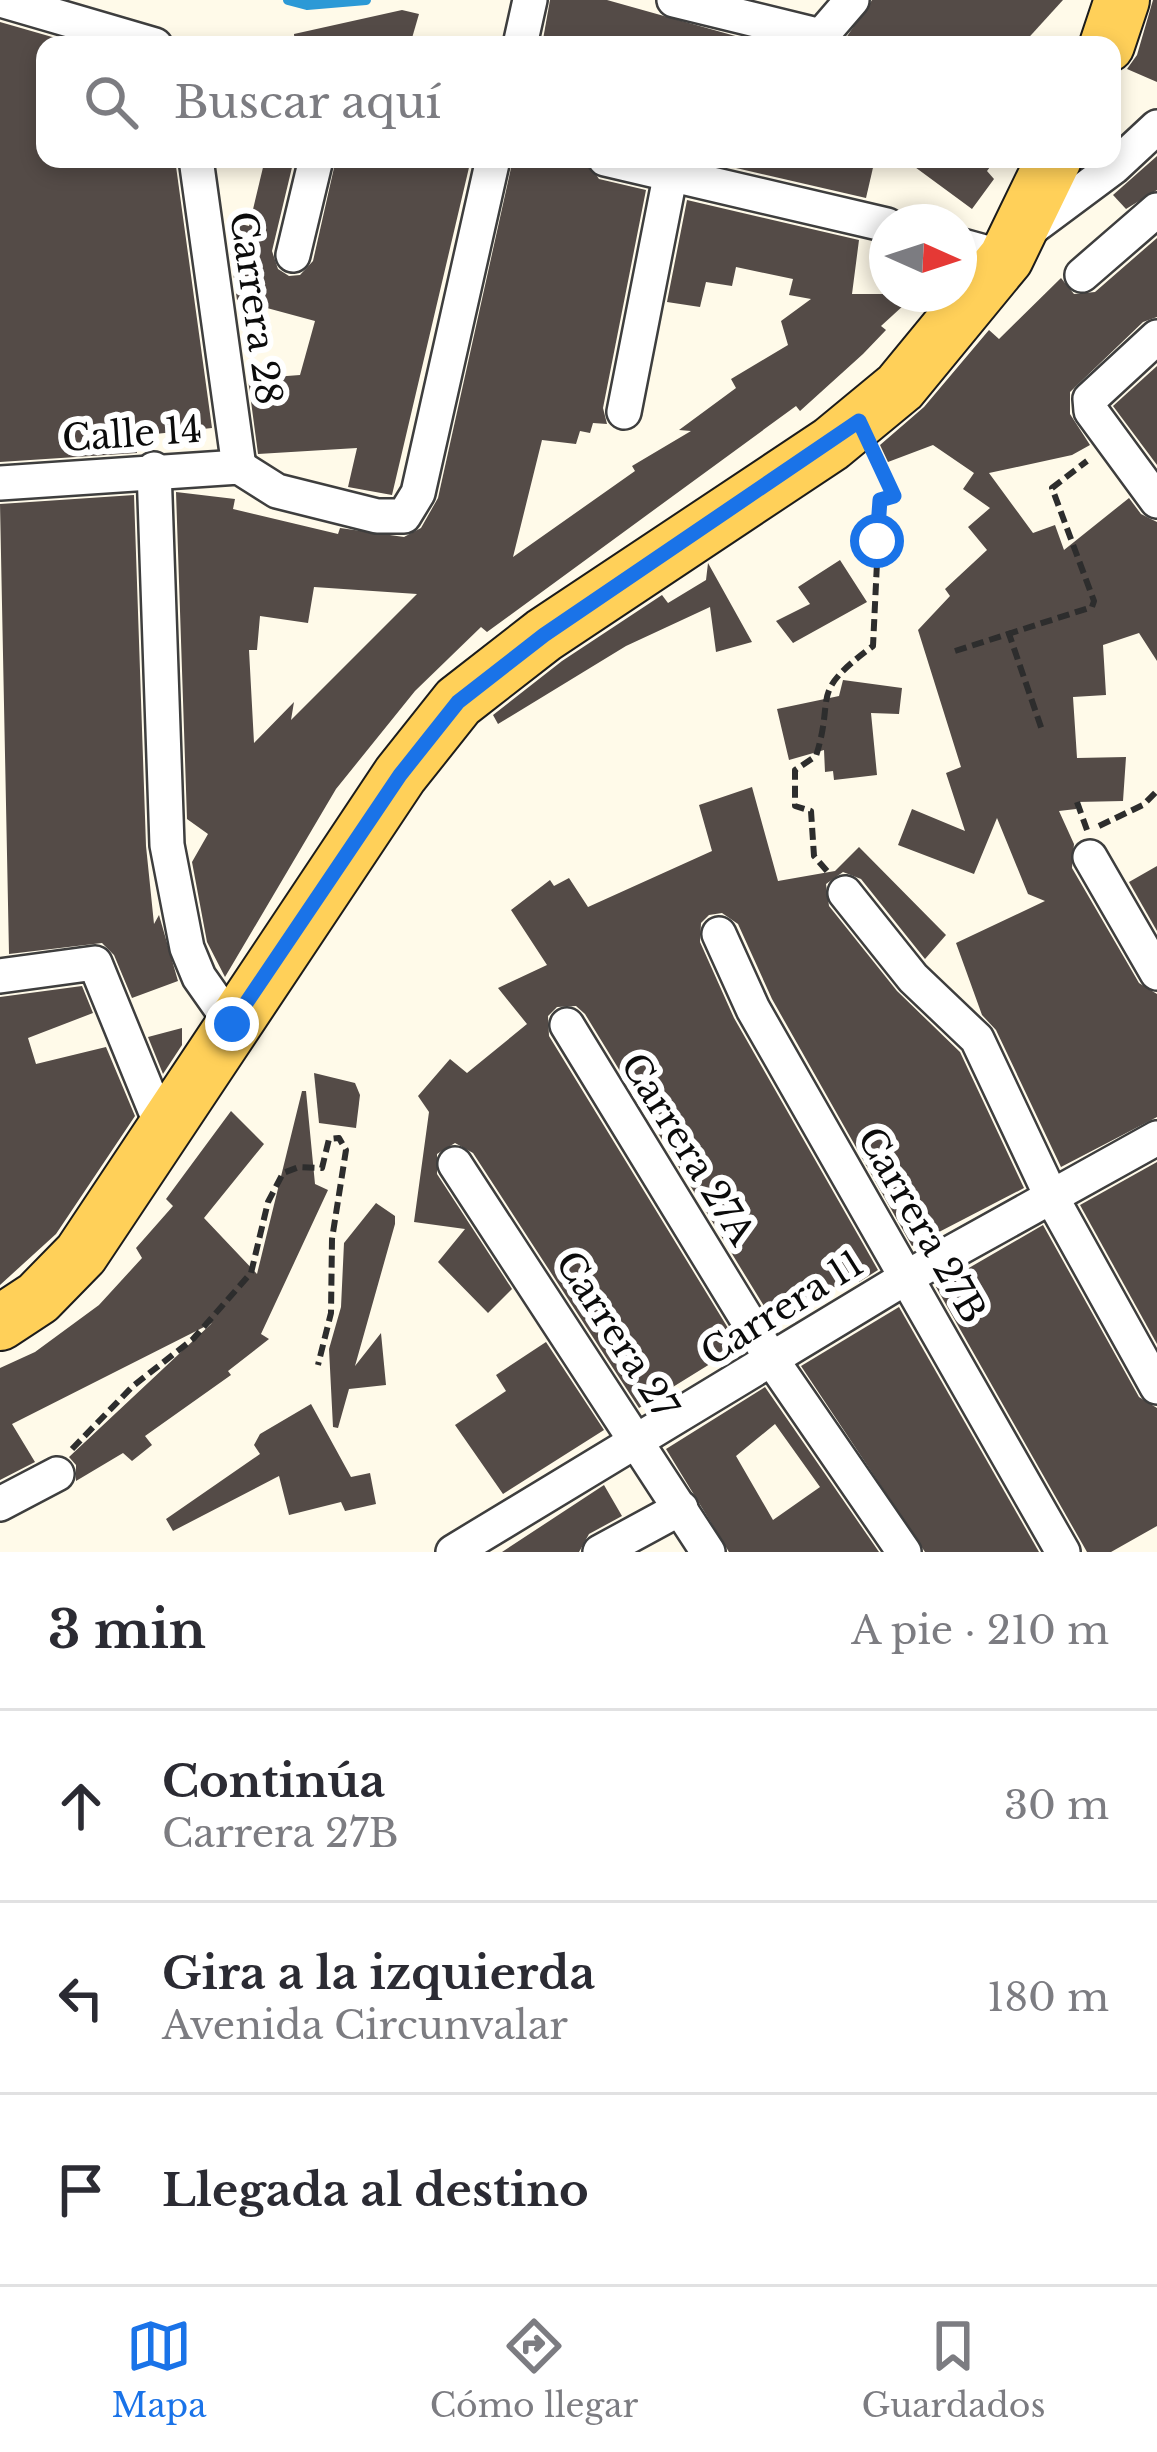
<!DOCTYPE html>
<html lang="es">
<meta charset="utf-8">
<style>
body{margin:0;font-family:"Libre Baskerville",serif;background:#f2f2f3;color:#2b2b33}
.compass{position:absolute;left:869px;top:204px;width:108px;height:108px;border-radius:50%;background:#fff;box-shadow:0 6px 18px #0003;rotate:93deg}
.stop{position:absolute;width:36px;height:36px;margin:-27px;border:9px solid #1a73e8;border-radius:50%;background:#fff}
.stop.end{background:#1a73e8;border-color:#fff;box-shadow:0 3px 12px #0008}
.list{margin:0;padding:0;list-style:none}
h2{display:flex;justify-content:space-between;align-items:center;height:156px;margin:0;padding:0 48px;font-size:51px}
h2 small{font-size:39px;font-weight:400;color:#7c7c81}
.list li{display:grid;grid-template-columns:78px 1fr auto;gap:36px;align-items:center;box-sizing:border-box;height:192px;padding:0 48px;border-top:3px solid #e1e1e2}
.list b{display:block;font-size:45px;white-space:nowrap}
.list p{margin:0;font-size:39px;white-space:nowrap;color:#7c7c81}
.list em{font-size:39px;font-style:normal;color:#7c7c81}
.icon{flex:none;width:66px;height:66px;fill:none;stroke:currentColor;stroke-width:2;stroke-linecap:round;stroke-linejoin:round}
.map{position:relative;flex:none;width:1157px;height:1552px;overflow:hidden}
.search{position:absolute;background:#fff;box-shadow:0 6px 18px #0003;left:36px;right:36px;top:36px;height:132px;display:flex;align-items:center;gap:30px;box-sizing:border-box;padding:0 42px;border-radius:24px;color:#7c7c81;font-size:45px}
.sheet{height:732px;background:#fff}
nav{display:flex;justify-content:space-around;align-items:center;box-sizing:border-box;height:168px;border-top:3px solid #e1e1e2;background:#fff;font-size:33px;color:#7c7c81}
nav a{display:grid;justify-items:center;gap:6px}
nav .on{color:#1a73e8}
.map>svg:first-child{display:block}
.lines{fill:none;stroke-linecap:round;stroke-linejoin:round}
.stream{stroke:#2c99d6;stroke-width:10}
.building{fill:#544b47;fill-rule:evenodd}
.minor-casing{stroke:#3e3e3e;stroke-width:38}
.primary-casing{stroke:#1c1c1c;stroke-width:58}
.path{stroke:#2d2d2d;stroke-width:6;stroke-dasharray:12 6;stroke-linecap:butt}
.minor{stroke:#fff;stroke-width:33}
.primary{stroke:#ffd059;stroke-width:54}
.route{stroke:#1a73e8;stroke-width:15}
.labels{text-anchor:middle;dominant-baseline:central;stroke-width:12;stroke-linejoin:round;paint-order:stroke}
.street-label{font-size:36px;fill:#0b0b0b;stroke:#fff}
</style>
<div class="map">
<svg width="1157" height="1552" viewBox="0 0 1157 1552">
<rect width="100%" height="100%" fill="#fffae9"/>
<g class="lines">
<polyline class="stream" points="288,0 307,5 366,0"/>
</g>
<g class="building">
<polygon points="550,0 607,0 746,39 745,45 542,45"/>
<polygon points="872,0 1063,0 1022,45 841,45"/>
<polygon points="1153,0 1157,0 1157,82 1127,69 1137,55"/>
<polygon points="402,10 419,14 410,45 295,45 294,34"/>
<polygon points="0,22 80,45 45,45 45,159 175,159 212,428 136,436 137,453 0,462"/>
<polygon points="1157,156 1157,190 1126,209 1113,195"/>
<polygon points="265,159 294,159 272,251 278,269 289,276 300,275 313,261 336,159 471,159 392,495 348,487 357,448 258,454 248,379 300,375 315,321 237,300 229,243 233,222 249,226"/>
<path d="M513 159 569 167 570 159H585L599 179 646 190 603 408 607 424 593 423 590 433 580 431 576 444 542 440 513 557 635 471 632 466 691 431 679 430 736 388 731 379 788 345 781 321 811 299 789 295 793 279 736 267 732 286 706 282 700 307 667 302 687 200 859 240 852 294H916L881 326 886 330 863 354 800 411 796 406 487 632 481 627 415 691 336 789 225 977 207 942 192 862 208 834 187 819 176 492 235 499 233 509 338 534 340 528 404 537 421 528 438 498ZM314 587 417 594 291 720 294 702 254 743 249 650H257L260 616 308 623Z"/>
<polygon points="697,159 875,159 866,198"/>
<polygon points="904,159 996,159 987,171 994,179 972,209"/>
<polygon points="1157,238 1157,317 1143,322 1070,392 1070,414 1090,445 1072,455 989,473 1033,533 1055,525 1064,550 1129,498 1141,514 1157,522 1157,661 1139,633 1103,645 1106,695 1073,697 1077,758 1126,757 1123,801 1077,802 1076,809 1059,811 1074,844 1072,868 1139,983 1157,994 1157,1117 1061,1167 996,1030 982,1015 956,943 1045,901 1028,894 997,818 974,874 898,845 912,809 965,831 946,773 961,767 918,630 950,596 945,589 987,550 968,527 990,508 963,489 974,473 933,445 888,462 880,445 924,407 989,330 999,339 1061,278 1074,294 1095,292"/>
<polygon points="1157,366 1157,465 1113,406"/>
<polygon points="134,495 146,846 154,924 159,915 178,981 132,998 114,955 102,943 9,954 0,504"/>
<polygon points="840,560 867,602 793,643 776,621 810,604 798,587"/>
<polygon points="708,563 752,642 716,652 710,607 626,646 498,724 493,715 562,661 662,595 668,603 706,580"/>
<polygon points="843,680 902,688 899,714 871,713 877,775 834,780 833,771 825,772 824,750 789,760 777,709 839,696"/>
<polygon points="752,787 778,881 835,871 859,847 946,935 925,959 861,879 843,872 826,884 829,906 897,991 960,1052 1024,1188 912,1246 772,999 738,924 722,913 709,915 701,923 700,942 734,1018 878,1270 859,1282 854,1275 775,1324 585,1014 576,1006 557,1007 548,1016 549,1036 739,1346 639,1408 473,1153 455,1143 437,1154 437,1174 512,1289 488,1313 438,1262 465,1229 414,1222 429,1112 418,1096 450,1059 467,1073 527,1024 498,988 547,965 511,910 550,880 554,886 569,878 588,907 712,851 699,805"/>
<polygon points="1157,866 1157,931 1129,882"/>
<polygon points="82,986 93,1013 28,1038 36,1064 106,1047 135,1116 56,1234 0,1285 0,997"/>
<polygon points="182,1028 182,1045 163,1074 148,1037"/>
<polygon points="314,1073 355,1083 360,1095 356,1128 319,1123"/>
<polygon points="302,1091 306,1091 315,1184 328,1190 261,1334 269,1339 228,1371 231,1375 145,1436 152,1445 132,1461 123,1453 76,1481 76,1465 69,1457 212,1323 12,1424 35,1462 0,1480 0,1368 35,1352 99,1305 142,1258 136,1248 173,1206 166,1199 231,1111 264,1144 204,1218 257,1274"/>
<polygon points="1157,1162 1157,1344 1080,1205"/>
<polygon points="376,1203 395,1216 395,1224 355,1366 381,1333 386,1385 349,1389 338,1428 333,1427 329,1349 341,1307 344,1243"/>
<polygon points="1043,1225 1139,1397 1157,1408 1157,1526 1111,1552 1087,1552 936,1287"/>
<polygon points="899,1307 1039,1552 925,1552 801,1366"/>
<polygon points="546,1342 604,1430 503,1494 455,1425 506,1391 496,1375"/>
<path d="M765 1387 879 1552H729L666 1449ZM775 1424 820 1487 773 1520 736 1456Z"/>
<polygon points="311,1404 351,1477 370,1473 376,1504 345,1511 341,1502 289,1515 279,1476 173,1531 166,1519 260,1454 254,1445 260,1434"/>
<polygon points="604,1485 622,1516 589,1534 579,1552 502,1552"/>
</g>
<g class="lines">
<defs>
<g id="minor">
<polyline points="1,0 155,45"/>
<polyline points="674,0 821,36 852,0"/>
<polyline points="520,45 530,0"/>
<polyline points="196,159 239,467"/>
<polyline points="605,159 887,225"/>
<polyline points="1028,231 1114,167 1157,127"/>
<polyline points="959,245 1006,258"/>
<polyline points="293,255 316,159"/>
<polyline points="1082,275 1157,210"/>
<polyline points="1157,337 1090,399 1091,411 1157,501"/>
<polyline points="624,412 670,177"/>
<polyline points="154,469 167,845 187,948 199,977 232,1024"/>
<polyline points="0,483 239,467 277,491 377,516 404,516 418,493 493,159"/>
<polyline points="1090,857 1157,973"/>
<polyline points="845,893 913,978 977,1039 1052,1198 1157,1387"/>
<polyline points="719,934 753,1009 1063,1552"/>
<polyline points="0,976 95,963 164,1132"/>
<polyline points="567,1025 772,1360 904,1552"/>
<polyline points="455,1164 708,1552"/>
<polyline points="0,1504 57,1474"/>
<polyline points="453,1552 907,1277 1157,1138"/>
<polyline points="600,1552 681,1508"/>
</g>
<g id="primary">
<polyline points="1107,45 1122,0"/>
<polyline points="0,1323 38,1298 81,1254 400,775 458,702 544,635 831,444 900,387 1006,258 1054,159"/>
</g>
</defs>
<use href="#minor" class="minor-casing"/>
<use href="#primary" class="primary-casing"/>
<g class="path">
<polyline points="1008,631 1042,730"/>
<polyline points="955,651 1092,607 1094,601 1052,488 1087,461"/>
<polyline points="1077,802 1087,830"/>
<polyline points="1099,826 1143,805 1157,791"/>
<path d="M827 871 814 856 811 811 795 806V770L816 756C836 693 807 695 873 646L880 500 894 496 876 459"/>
<polyline points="72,1449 133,1386 193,1339 251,1273 268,1202 283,1173 299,1167 322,1168 329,1139 339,1138 346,1150 332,1239 331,1313 318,1365"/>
</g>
<use href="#minor" class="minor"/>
<use href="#primary" class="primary"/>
</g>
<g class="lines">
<polyline class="route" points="232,1024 400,775 458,702 544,635 859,421 894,496 880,500 877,541"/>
</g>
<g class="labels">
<g class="street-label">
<text transform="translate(256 308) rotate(82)">Carrera 28</text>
<text transform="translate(132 434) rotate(-4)">Calle 14</text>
<text transform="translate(688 1149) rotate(58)">Carrera 27A</text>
<text transform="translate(922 1225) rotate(60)">Carrera 27B</text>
<text transform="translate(782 1308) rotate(-32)">Carrera 11</text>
<text transform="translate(617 1335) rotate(57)">Carrera 27</text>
</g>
</g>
</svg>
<svg class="compass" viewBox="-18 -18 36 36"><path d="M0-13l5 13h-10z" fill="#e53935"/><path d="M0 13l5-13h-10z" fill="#7c7c81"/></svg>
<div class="stop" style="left:877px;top:541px"></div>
<div class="stop end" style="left:232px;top:1024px"></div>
<div class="search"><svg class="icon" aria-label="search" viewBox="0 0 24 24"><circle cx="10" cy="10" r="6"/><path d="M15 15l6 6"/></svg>Buscar aquí</div>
</div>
<section class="sheet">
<h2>3 min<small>A pie · 210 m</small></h2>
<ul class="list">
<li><svg class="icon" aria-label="ahead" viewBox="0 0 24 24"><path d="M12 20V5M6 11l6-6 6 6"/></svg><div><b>Continúa</b><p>Carrera 27B</p></div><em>30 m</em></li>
<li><svg class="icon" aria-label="left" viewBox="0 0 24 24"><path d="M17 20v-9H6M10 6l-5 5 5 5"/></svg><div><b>Gira a la izquierda</b><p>Avenida Circunvalar</p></div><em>180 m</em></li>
<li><svg class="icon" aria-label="arrive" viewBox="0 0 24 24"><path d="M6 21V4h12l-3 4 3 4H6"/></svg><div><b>Llegada al destino</b></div></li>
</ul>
</section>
<nav>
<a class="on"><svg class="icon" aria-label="map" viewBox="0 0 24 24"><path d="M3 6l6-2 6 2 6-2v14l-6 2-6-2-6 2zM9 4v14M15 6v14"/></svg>Mapa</a>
<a><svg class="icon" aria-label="directions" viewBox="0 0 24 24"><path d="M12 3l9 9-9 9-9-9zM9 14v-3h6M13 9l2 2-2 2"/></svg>Cómo llegar</a>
<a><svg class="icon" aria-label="saved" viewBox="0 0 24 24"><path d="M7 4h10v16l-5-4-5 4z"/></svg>Guardados</a>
</nav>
